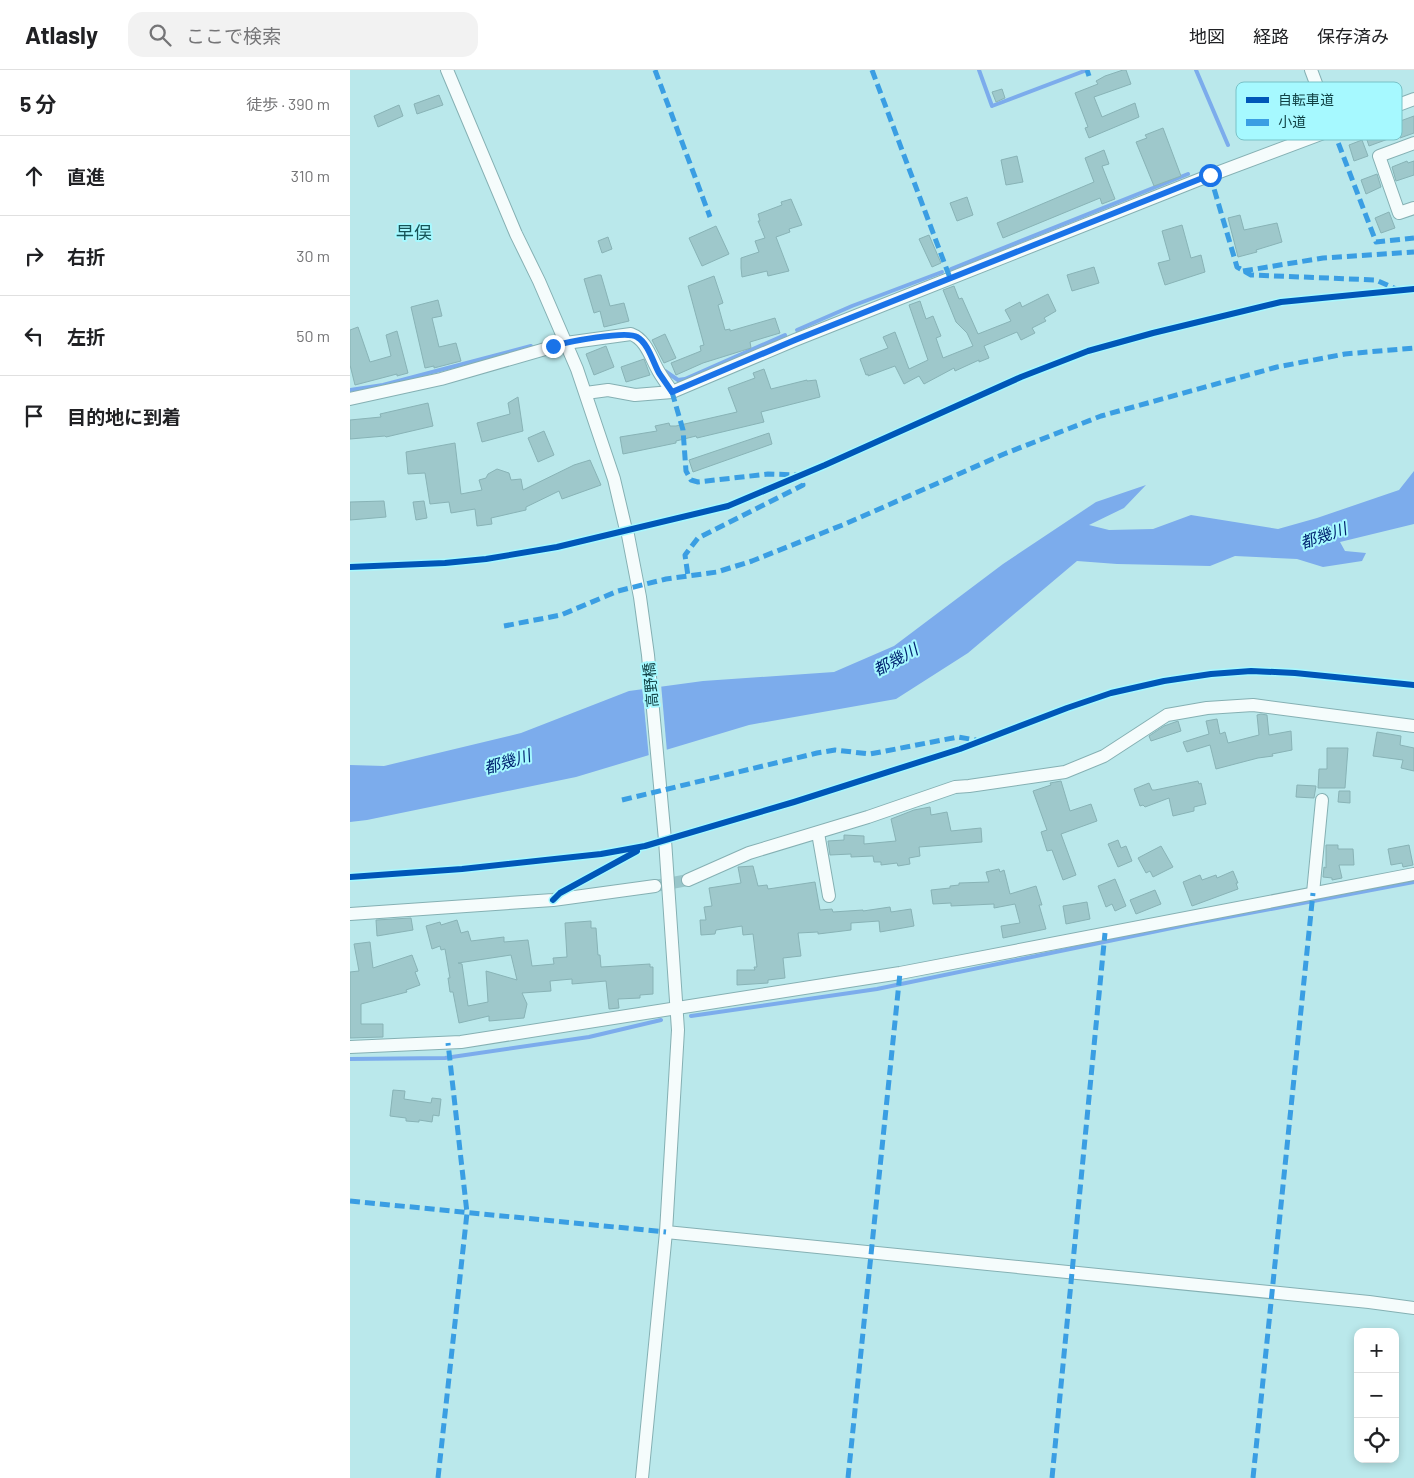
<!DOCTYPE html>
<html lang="ja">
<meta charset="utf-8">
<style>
body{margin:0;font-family:Barlow,"Noto Sans JP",sans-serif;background:#f2f2f2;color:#202124}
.controls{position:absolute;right:15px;bottom:15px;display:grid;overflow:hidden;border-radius:10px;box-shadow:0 2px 8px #0003}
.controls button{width:45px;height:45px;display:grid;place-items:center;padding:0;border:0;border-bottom:1px solid #e0e0e0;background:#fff;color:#202124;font:25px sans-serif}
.stop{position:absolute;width:15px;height:15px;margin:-11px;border:4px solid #1a73e8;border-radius:50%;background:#fff}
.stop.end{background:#1a73e8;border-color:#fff;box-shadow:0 1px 5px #0008}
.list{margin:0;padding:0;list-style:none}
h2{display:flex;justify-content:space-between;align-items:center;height:65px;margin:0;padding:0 20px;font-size:21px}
h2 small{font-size:16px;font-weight:400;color:#757577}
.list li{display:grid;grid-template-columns:32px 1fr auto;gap:15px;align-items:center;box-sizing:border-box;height:80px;padding:0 20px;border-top:1px solid #e0e0e0}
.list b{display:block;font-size:19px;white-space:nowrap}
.list em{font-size:16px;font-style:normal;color:#757577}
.icon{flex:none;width:28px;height:28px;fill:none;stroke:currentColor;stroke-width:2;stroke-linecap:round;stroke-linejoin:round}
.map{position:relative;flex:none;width:1064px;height:1408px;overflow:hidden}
header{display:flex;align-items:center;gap:30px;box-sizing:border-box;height:70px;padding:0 25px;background:#fff;border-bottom:1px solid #e0e0e0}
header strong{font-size:24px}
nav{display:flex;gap:28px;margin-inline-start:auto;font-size:18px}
.search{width:350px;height:45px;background:#f2f2f2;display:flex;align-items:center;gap:12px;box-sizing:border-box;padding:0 18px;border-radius:15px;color:#757577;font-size:19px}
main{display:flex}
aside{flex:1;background:#fff}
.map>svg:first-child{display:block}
.water{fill:#7cacec}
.pier{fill:#bae8eb}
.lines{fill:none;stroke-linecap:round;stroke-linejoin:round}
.stream{stroke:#7cacec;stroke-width:4}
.building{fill:#9ec8cb;stroke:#88b3b6;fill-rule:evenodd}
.minor-tunnel{stroke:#98c6ca;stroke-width:12;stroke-dasharray:12 6;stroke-linecap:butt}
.minor-casing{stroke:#85b0b3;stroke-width:14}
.minor{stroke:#f5fcfc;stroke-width:12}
.quiet{stroke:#3a9ee3;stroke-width:5;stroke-dasharray:10 5;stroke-linecap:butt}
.cycleway-casing{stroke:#a6f9ff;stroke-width:9}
.cycleway{stroke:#0057b8;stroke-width:6}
.route{stroke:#1a73e8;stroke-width:6}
.labels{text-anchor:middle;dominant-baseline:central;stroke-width:4;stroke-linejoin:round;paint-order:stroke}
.street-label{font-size:15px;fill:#104044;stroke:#a6f9ff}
.water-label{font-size:16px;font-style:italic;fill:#002371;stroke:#a6f9ff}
.quarter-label{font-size:18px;fill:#165357;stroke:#a6f9ff}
.key{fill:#a6f9ff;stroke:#79c2c7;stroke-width:1}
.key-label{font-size:14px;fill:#104044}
</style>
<header>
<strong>Atlasly</strong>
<div class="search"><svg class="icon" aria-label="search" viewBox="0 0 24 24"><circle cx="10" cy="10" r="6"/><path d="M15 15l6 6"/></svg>ここで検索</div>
<nav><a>地図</a><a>経路</a><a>保存済み</a></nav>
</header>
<main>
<aside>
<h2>5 分<small>徒歩 · 390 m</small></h2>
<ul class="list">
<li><svg class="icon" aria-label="ahead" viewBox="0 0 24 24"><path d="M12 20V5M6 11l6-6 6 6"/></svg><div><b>直進</b></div><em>310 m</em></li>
<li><svg class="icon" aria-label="right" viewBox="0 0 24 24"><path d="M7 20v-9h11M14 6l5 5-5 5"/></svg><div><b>右折</b></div><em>30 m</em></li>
<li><svg class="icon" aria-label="left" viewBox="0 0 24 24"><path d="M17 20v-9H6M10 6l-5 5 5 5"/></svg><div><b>左折</b></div><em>50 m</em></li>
<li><svg class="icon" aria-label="arrive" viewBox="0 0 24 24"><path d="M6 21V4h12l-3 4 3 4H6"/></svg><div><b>目的地に到着</b></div></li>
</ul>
</aside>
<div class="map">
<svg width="1064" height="1408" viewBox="0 0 1064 1408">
<rect width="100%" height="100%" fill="#bae8eb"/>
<polygon class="water" points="1064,401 1064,454 990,472 995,481 1016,483 1012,491 973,497 947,489 885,486 860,496 767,494 727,491 618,583 546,629 399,655 226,707 17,750 0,752 0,695 34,696 171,663 279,621 353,611 484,602 544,576 653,494 746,432 796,415 774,438 739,455 759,460 803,459 841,445 928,459 967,448 1049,420"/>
<polygon class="pier" points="311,614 317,682 299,688 292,616"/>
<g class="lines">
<g class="stream">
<polyline points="629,0 642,36 737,0"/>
<polyline points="846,0 878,75"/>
<polyline points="601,199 838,104"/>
<polyline points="447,260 502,236 592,202"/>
<polyline points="315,301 328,310 335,309 435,265"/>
<polyline points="0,320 33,315 181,276"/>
<polyline points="341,946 527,919 841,854 1064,812"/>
<polyline points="0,989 95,988 239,967 311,950"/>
</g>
</g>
<g class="building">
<polygon points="773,0 776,0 781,14 744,27 752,47 785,33 789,47 739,68 735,58 738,57 725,23 748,14 746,11 755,6"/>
<polygon points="652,19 655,28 646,32 642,22"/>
<polygon points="89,25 93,35 67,44 64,34"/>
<polygon points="49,35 53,46 28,57 24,46"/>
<polygon points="1064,46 1064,63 1050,68 1049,65 1019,76 1015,64"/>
<polygon points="813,58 831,106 804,116 786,72 797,68 795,65"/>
<polygon points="1012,70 1018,86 1004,91 999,75"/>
<polygon points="754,80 759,94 752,96 765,129 752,134 750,128 653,168 647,153 744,112 735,88"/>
<polygon points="667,86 673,112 656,115 651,90"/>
<polygon points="1057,91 1058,93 1064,91 1064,105 1046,111 1042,97"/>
<polygon points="1027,104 1031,117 1016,124 1011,110"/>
<polygon points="617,127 623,145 607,151 600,133"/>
<polygon points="441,129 452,155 439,159 440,162 426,167 439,201 418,206 417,201 392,207 391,198 391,188 409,182 405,171 415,168 408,151 410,151 408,144 432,135 431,132"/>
<polygon points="1039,142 1045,158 1031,163 1025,148"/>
<polygon points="890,145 894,160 927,153 932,172 906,180 907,182 888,187 878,148"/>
<polygon points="832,155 841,188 851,185 855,202 815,215 808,193 820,190 812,161"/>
<polygon points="366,156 379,184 352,196 339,168"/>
<polygon points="579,165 591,193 582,197 569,169"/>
<polygon points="258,167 262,179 252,183 248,171"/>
<polygon points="744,197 749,213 722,221 717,205"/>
<polygon points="248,205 251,205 260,236 274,233 279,251 254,257 250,241 244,243 234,209"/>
<polygon points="364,206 373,233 368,235 375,260 380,259 380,261 425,248 430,263 400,272 401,278 353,293 326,305 321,293 351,281 350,276 354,275 338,216"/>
<polygon points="604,216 609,229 612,228 628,264 661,251 655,240 670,232 672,237 698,224 706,241 694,248 696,251 682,258 685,263 671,270 667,262 634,276 639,288 629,292 629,290 605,301 604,298 574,314 569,306 554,314 545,296 518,306 518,304 516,305 510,289 538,278 533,267 545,262 559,299 578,290 559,235 570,231 576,249 583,246 591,266 586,268 593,288 623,276 617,263 606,252 593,220"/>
<polygon points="88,230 92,246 82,248 89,277 106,273 111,291 84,298 84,296 75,298 61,237"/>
<polygon points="8,257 20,292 41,286 36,265 47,261 58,303 47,306 47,304 5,315 0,295 0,260"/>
<polygon points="315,264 326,288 314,293 302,270"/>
<polygon points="256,276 264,297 244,305 236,284"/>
<polygon points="294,289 300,305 276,312 271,297"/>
<polygon points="414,299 421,319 457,310 457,311 466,310 470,327 411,342 414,352 347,368 346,366 326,371 326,373 273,384 270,367 307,361 305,356 319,353 320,356 326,356 387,342 378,318 405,308 403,303"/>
<polygon points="168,327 173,361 132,372 127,353 160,344 158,333"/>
<polygon points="78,333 83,356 36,367 35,366 0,369 0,350 31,347 30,344"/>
<polygon points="194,361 204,385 188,392 178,368"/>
<polygon points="419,363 422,374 343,402 339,390"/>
<polygon points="105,373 111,424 132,420 129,410 136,408 138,404 147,399 159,403 161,410 171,409 173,420 224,395 240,390 251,415 212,429 209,421 176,437 176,440 141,448 142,454 127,456 125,439 101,443 99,432 80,434 75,403 58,404 56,382"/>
<polygon points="34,431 36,447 0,450 0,432"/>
<polygon points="74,431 77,448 66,450 63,432"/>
<polygon points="911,644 917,645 919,665 941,661 942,680 922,684 923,686 908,688 866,699 860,675 837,682 833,672 859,664 856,651 867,649 870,664 875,662 878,673 909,665 907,645"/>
<polygon points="828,651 831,661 801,671 799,666 814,656"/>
<polygon points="1027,662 1051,666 1050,675 1064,678 1064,701 1051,698 1053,690 1023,686"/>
<polygon points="977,678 998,678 995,718 968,718 969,699 977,699"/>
<polygon points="711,711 720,741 741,734 747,751 711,764 726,805 713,810 702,780 697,781 691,762 697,760 683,721 701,715 700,713"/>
<polygon points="848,711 849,714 851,713 856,734 844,737 844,741 823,746 819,728 795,737 793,735 790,736 784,719 799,713 802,720 805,720"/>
<polygon points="947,715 966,716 964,728 946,727"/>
<polygon points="989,721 1000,721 1000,733 988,732"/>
<polygon points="580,737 581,745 597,742 601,761 631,758 632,772 569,777 570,786 559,788 560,794 548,796 547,793 531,795 531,792 524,792 523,786 501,787 501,784 480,785 478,771 494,770 494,765 514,766 514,774 546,771 541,749 564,740"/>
<polygon points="768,770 771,778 776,776 782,791 768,797 758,774"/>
<polygon points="976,775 988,775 988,779 1003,779 1004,795 989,795 992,808 982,810 982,808 973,807 974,797 976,798"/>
<polygon points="1059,775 1063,795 1053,797 1052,793 1041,795 1038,779"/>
<polygon points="811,776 823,797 803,807 800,801 796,803 788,788"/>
<polygon points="403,796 408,816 417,815 418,819 465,812 470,840 482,839 483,842 513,840 513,841 540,837 541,842 561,839 564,856 530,862 529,851 501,853 501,860 468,864 468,862 448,863 451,886 433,888 435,908 418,910 418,913 387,915 387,900 405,900 404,897 407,897 403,864 393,865 392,856 366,860 365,864 351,865 350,850 356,850 354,837 362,836 359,818 391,813 388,797"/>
<polygon points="649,799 650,802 654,800 660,824 686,816 692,835 689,835 696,859 653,868 651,856 670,853 665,834 644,838 644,834 601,836 601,833 583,834 581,820 600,818 600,816 609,815 609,813 639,812 636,802"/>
<polygon points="883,801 888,813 886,813 888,819 842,836 833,812 850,805 852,810 866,805 867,808"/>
<polygon points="765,809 776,836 765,841 762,834 756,837 748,816"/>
<polygon points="805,820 811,834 786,844 780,830"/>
<polygon points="737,832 740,849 716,854 713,836"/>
<polygon points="61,848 63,860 27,866 26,850"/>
<path d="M107 850 111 863 118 861 121 871 154 867V872L178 870 182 896 204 894 203 888 217 887 215 853 241 851V858H246L248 885H250L251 897 300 894V897H303V924L290 925V928L268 929 269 938 259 939 256 911 222 914V909L200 911 201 921 172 923 177 934 174 948 139 951V946L109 953 103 922H100L98 908H100L95 879 91 880 90 876 82 879 76 856 90 852 91 855ZM161 885 167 910 136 901 138 932 118 936 112 894 108 893Z"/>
<polygon points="20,872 23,898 62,885 68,901 65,902 70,915 56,920 57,922 11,934 11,954 33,954 33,967 0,968 0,902 9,901 4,874"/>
<polygon points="43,1020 55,1021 54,1029 81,1033 82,1028 91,1029 89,1046 83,1045 82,1052 69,1050 69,1052 56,1051 56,1048 40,1046"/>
</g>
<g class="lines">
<polyline class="minor-tunnel" points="305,816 338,810"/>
<defs>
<g id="minor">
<polyline points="97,0 166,164 189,211 227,299 264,409 276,460"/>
<polyline points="961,0 983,59"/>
<polyline points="1064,73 1029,86 1049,143 1064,138"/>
<polyline points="236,323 258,320 285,325 322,322 445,270 848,110 1064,29"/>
<path d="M0 329 91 309 216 273 281 264C297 270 301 289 309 302 313 309 318 315 322 322"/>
<polyline points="278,465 290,527 298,585 315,770 328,960 316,1162 292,1408"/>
<polyline points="468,763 479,826"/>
<polyline points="338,810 399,783 518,747 605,717 619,716 715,702 754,686 817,645 857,638 903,635 1064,656"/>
<polyline points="963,823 972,730"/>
<polyline points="0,844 203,830 305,816"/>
<polyline points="0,977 111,972 550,903 1064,804"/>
<polyline points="316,1162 1019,1232 1064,1238"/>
</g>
</defs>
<use href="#minor" class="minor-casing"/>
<use href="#minor" class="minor"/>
<g class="quiet">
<polyline points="305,0 360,147"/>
<polyline points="522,0 600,208"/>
<polyline points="737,0 739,6"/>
<polyline points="983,59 1026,172 1064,168"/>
<polyline points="860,105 887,197 901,205 1026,210 1046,219"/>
<polyline points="893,201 973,188 1064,182"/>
<polyline points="322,322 333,360 336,401 341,410 348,412 418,404 451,405 453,415 348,468 335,485 338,506"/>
<polyline points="154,556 211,545 268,521 316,509 367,502 402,491 495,454 654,384 751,346 927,297 995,284 1064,278"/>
<polyline points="272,730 467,683 485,680 520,684 608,667 626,670"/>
<polyline points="0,1131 316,1162"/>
<polyline points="88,1408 117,1143 98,973"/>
<polyline points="498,1408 550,903"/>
<polyline points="702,1408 755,863"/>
<polyline points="903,1408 963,823"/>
</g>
<defs>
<g id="cycleway">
<polyline points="0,497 95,493 136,489 207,477 378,436 475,395 671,307 738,281 803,263 931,232 1064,219"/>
<polyline points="0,807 112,799 251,784 295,776 444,732 610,679 717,638 761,623 814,611 861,604 901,601 945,603 1064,615"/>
<polyline points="203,830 210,823 287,781"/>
</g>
</defs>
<use href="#cycleway" class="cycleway-casing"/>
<use href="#cycleway" class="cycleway"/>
</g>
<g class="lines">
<path class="route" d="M203 276C217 272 277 260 287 267 298 273 303 292 309 303 313 309 318 316 322 322L445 270 860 105"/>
</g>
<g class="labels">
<g class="street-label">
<text transform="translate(300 615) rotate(-95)">高野橋</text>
</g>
<g class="water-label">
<text transform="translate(973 465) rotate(-19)">都幾川</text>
<text transform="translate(545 589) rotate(-29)">都幾川</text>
<text transform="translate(157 691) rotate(-17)">都幾川</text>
</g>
<g class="quarter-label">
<text x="64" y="162">早俣</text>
</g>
</g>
<rect x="886" y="12" width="166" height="58" rx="8" class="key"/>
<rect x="896" y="27" width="23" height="6" fill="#0057b8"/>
<rect x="896" y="49" width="23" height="7" fill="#3a9ee3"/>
<g class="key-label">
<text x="928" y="35">自転車道</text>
<text x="928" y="57">小道</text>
</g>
</svg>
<div class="controls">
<button>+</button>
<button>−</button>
<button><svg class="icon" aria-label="locate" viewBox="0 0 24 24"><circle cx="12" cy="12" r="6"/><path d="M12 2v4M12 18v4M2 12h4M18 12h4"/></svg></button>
</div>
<div class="stop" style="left:860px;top:105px"></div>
<div class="stop end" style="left:203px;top:276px"></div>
</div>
</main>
